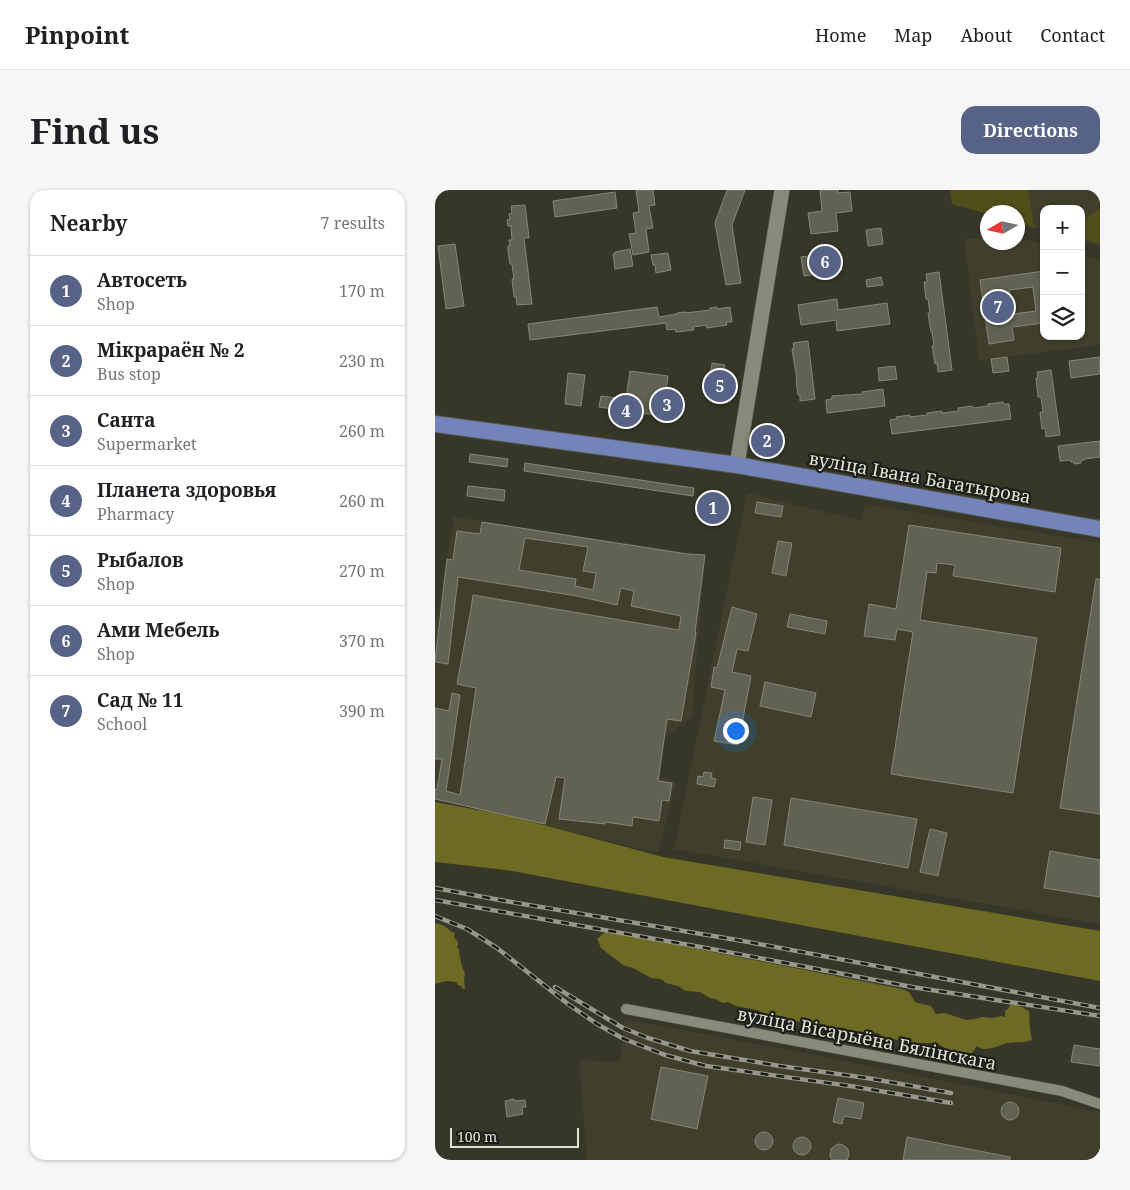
<!DOCTYPE html>
<meta charset="utf-8">
<style>
body{margin:0;font-family:"Noto Serif",serif;background:#f6f6f6;color:#202124}
.controls{position:absolute;right:15px;top:15px;display:grid;overflow:hidden;border-radius:10px;box-shadow:0 1px 4px #0004}
.controls button{width:45px;height:45px;display:grid;place-items:center;padding:0;border:0;border-bottom:1px solid #e0e0e0;background:#fff;color:#202124;font:25px sans-serif}
.compass{position:absolute;left:545px;top:15px;width:45px;height:45px;border-radius:50%;background:#fff;box-shadow:0 1px 4px #0004;rotate:261deg}
.scale{position:absolute;left:15px;bottom:12px;width:129px;box-sizing:border-box;padding-left:5px;border:2px solid #e1e1d8;border-top:0;font-size:14px;line-height:18px;white-space:nowrap;color:#e1e1d8;-webkit-text-stroke:4px #1e1e18;paint-order:stroke}
.you{position:absolute;left:300px;top:540px;width:18px;height:18px;margin:-12px;border:4px solid #fff;border-radius:50%;background:#1a73e8;box-shadow:0 0 0 8px #1a73e833}
.badge{display:grid;place-items:center;width:32px;height:32px;border-radius:50%;background:#576386;color:#fff;font-size:16px;font-weight:700}
.pin{position:absolute;translate:-50% -50%;border:2px solid #fff;box-shadow:0 1px 5px #0006}
.list{margin:0;padding:0;list-style:none}
h2{display:flex;justify-content:space-between;align-items:center;height:65px;margin:0;padding:0 20px;font-size:21px}
h2 small{font-size:16px;font-weight:400;color:#757577}
.list li{display:grid;grid-template-columns:32px 1fr auto;gap:15px;align-items:center;box-sizing:border-box;height:70px;padding:0 20px;border-top:1px solid #e0e0e0}
.list b{display:block;font-size:19px;white-space:nowrap}
.list p{margin:0;font-size:16px;white-space:nowrap;color:#757577}
.list em{font-size:16px;font-style:normal;color:#757577}
.icon{flex:none;width:28px;height:28px;fill:none;stroke:currentColor;stroke-width:2;stroke-linecap:round;stroke-linejoin:round}
.map{position:relative;flex:none;width:665px;height:970px;overflow:hidden;border-radius:15px}
header{display:flex;align-items:center;gap:30px;box-sizing:border-box;height:70px;padding:0 25px;background:#fff;border-bottom:1px solid #e0e0e0}
header strong{font-size:24px}
nav{display:flex;gap:28px;margin-inline-start:auto;font-size:18px}
.intro{display:flex;align-items:center;justify-content:space-between;box-sizing:border-box;height:120px;padding:0 30px}
h1{margin:0;font-size:35px}
.button{padding:12px 22px;border-radius:15px;background:#576386;color:#fff;font-size:18px;font-weight:700}
main{display:flex;gap:30px;padding:0 30px}
aside{flex:1;background:#fff;border-radius:15px;box-shadow:0 1px 4px #0004}
.map>svg:first-child{display:block}
.built{fill:#3f3f2b}
.green{fill:#504f19}
.forest{fill:#6c6a23}
.building{fill:#626254;stroke:#868677;fill-rule:evenodd}
.lines{fill:none;stroke-linecap:round;stroke-linejoin:round}
.minor-casing{stroke:#555549;stroke-width:11}
.secondary-casing{stroke:#555549;stroke-width:16}
.primary-casing{stroke:#555549;stroke-width:18}
.minor{stroke:#8a8a7a;stroke-width:10}
.secondary{stroke:#8a8a7a;stroke-width:15}
.primary{stroke:#7384ba;stroke-width:16}
.rail-casing{stroke:#97978b;stroke-width:4.5}
.rail{stroke:#1e1e18;stroke-width:2.5;stroke-dasharray:8;stroke-linecap:butt}
.labels{text-anchor:middle;dominant-baseline:central;stroke-width:4.5;stroke-linejoin:round;paint-order:stroke}
.street-label{font-size:18px;fill:#e1e1d8;stroke:#1e1e18}
</style>
<header>
<strong>Pinpoint</strong>
<nav><a>Home</a><a>Map</a><a>About</a><a>Contact</a></nav>
</header>
<div class="intro"><h1>Find us</h1><a class="button">Directions</a></div>
<main>
<aside>
<h2>Nearby<small>7 results</small></h2>
<ul class="list">
<li><span class="badge">1</span><div><b>Автосеть</b><p>Shop</p></div><em>170 m</em></li>
<li><span class="badge">2</span><div><b>Мікрараён № 2</b><p>Bus stop</p></div><em>230 m</em></li>
<li><span class="badge">3</span><div><b>Санта</b><p>Supermarket</p></div><em>260 m</em></li>
<li><span class="badge">4</span><div><b>Планета здоровья</b><p>Pharmacy</p></div><em>260 m</em></li>
<li><span class="badge">5</span><div><b>Рыбалов</b><p>Shop</p></div><em>270 m</em></li>
<li><span class="badge">6</span><div><b>Ами Мебель</b><p>Shop</p></div><em>370 m</em></li>
<li><span class="badge">7</span><div><b>Сад № 11</b><p>School</p></div><em>390 m</em></li>
</ul>
</aside>
<div class="map">
<svg width="665" height="970" viewBox="0 0 665 970">
<rect width="100%" height="100%" fill="#373729"/>
<g class="built">
<polygon points="515,0 665,0 665,56 646,51 646,19 609,19 609,40 583,33 582,22 552,22 552,24 517,14"/>
<polygon points="583,47 609,55 609,146 646,146 646,65 665,70 665,155 544,170 529,49 552,48 552,52 582,52"/>
<polygon points="312,303 427,331 430,314 665,353 665,734 239,659"/>
<polygon points="19,327 270,365 257,527 230,546 225,587 241,592 223,663 0,609 0,434"/>
<polygon points="189,829 369,863 665,922 665,970 152,970 144,870 185,872"/>
</g>
<g class="green">
<polygon points="515,0 593,0 599,38 583,33 582,22 552,22 552,24 517,14"/>
<polygon points="665,18 665,54 646,49 646,32"/>
</g>
<g class="forest">
<polygon points="0,612 71,625 228,667 665,741 665,791 71,680 0,672"/>
<path d="M0 733C4 734 9 735 12 738 15 740 15 742 20 743L19 748C23 750 24 753 22 758L24 759C24 766 27 778 30 783L29 789 30 799H28L26 796 23 795 21 792 11 791 0 794Z"/>
<path d="M171 741 467 799 474 802 480 812 496 816 501 824 510 823 531 830 540 829 547 827 558 828 566 826 570 827V821L573 819 575 815 581 814 594 821 595 840 597 850C589 853 581 852 573 853 565 855 558 859 549 859 546 859 545 858 542 856L537 863H531L514 860 503 854 496 853H483L478 852 471 853 463 850 448 847 443 843 417 841 382 833 355 831 339 828 322 820 301 816 293 812 287 813 281 809 275 808 265 802 251 801 243 796 231 793 226 789 216 788 198 778 188 775 166 758 162 749Z"/>
</g>
<g class="building">
<polygon points="201,0 218,0 220,15 214,16 218,38 211,39 214,62 198,65 194,44 201,43 198,23 204,22"/>
<polygon points="292,0 310,0 297,35 306,93 291,95 280,33"/>
<polygon points="385,0 403,0 403,3 415,2 417,21 401,23 403,41 376,44 373,23 387,21"/>
<polygon points="180,2 182,18 120,27 118,11"/>
<polygon points="90,15 94,48 89,48 97,114 82,115 81,107 79,107 77,89 79,89 77,74 75,74 73,62 73,56 75,56 74,50 77,50 76,36 73,36 72,30 75,29 74,24 77,23 76,16"/>
<polygon points="446,38 448,54 433,56 431,40"/>
<polygon points="20,54 29,116 11,119 3,56"/>
<polygon points="195,59 198,76 180,79 178,64 180,64 180,62"/>
<polygon points="404,62 407,80 369,86 366,67"/>
<polygon points="233,63 236,80 221,83 220,75 218,75 216,65"/>
<path d="M609 81V133L577 137 579 150 554 154 545 90ZM598 97 601 121 578 124 574 100Z"/>
<polygon points="504,82 517,180 503,182 502,173 500,174 497,156 499,155 497,142 496,142 493,123 495,123 493,109 491,109 489,92 492,92 491,84"/>
<polygon points="446,87 448,95 432,97 431,90"/>
<polygon points="402,109 403,120 452,113 455,134 402,141 401,130 366,135 363,115"/>
<polygon points="222,117 224,127 242,124 242,123 251,122 251,123 275,120 275,118 282,117 282,119 295,117 297,132 291,132 292,135 272,138 272,135 258,137 259,140 241,142 240,139 232,140 231,133 95,150 93,134"/>
<polygon points="373,151 380,209 365,211 365,205 363,205 361,190 362,190 357,159 359,158 358,153"/>
<polygon points="572,167 574,181 558,183 556,169"/>
<polygon points="665,167 665,184 636,188 634,171"/>
<polygon points="277,173 290,175 285,205 272,202"/>
<polygon points="460,176 462,189 444,191 443,178"/>
<polygon points="616,180 625,245 611,247 610,238 607,239 605,222 608,222 606,207 603,207 601,188 603,188 602,182"/>
<polygon points="195,181 233,186 228,226 164,217 166,206 191,209"/>
<polygon points="133,183 150,185 146,216 130,214"/>
<polygon points="448,199 450,216 392,223 391,210 397,209 397,206 428,204 427,202"/>
<polygon points="568,212 569,214 574,214 576,229 457,244 455,230 462,229 461,227 475,225 475,227 492,225 492,223 507,221 507,223 524,221 523,218 537,216 538,218 553,216 553,214"/>
<polygon points="665,251 665,267 649,269 649,270 646,271 646,273 639,274 639,272 636,272 636,270 625,271 623,256"/>
<polygon points="35,264 73,269 72,277 34,272"/>
<polygon points="90,273 259,298 258,306 89,281"/>
<polygon points="33,296 70,300 69,311 32,306"/>
<polygon points="279,303 289,305 287,318 285,317 283,325 275,323"/>
<polygon points="322,312 348,316 346,327 320,323"/>
<path d="M47 332 252 364 270 365 260 442 261 443 246 531 232 529 223 591 237 593 234 611 227 610 224 631 198 627 197 636 170 632V634L124 629 130 588 121 587 110 634 0 609V599L2 600 7 569H0V518L14 521 17 503 25 505 11 601 25 605 41 498 22 494 36 419 38 405 244 440 246 426 196 416 199 401 186 398 182 415 142 406 23 387 13 474 0 472 12 369 18 370 22 341 45 344ZM90 348 153 357 148 381 161 383 158 400 140 396 141 389 84 380Z"/>
<polygon points="474,335 626,358 620,402 518,386 520,375 502,373 501,383 492,382 485,430 602,448 578,603 456,584 478,442 462,439 460,450 429,446 434,414 461,419"/>
<polygon points="343,351 357,353 351,386 337,383"/>
<polygon points="661,389 665,389 665,624 625,618"/>
<polygon points="297,417 322,424 313,461 302,459 297,482 316,486 303,555 279,551 290,500 276,497 279,477 282,478"/>
<polygon points="355,424 392,431 390,444 352,437"/>
<polygon points="330,492 381,503 376,527 325,516"/>
<polygon points="269,582 277,583 276,588 281,589 279,597 262,594 263,586 268,587"/>
<polygon points="318,607 337,610 330,655 311,652"/>
<polygon points="356,608 482,629 473,678 349,655"/>
<polygon points="495,639 512,643 503,686 485,682"/>
<polygon points="290,650 306,652 305,660 289,658"/>
<polygon points="615,661 665,670 665,707 609,698"/>
<polygon points="639,855 665,859 665,876 636,872"/>
<polygon points="226,877 273,886 262,939 216,929"/>
<polygon points="403,908 429,913 426,929 409,926 407,934 398,932"/>
<polygon points="79,909 80,911 90,910 91,917 87,917 88,924 72,927 70,911"/>
<circle cx="575" cy="921" r="9"/>
<circle cx="329" cy="951" r="9"/>
<circle cx="367" cy="956" r="9"/>
<polygon points="472,947 575,967 575,970 468,970"/>
<polygon points="404,954 408,955 413,959 414,965 412,970 397,970 395,966 396,959 401,955"/>
</g>
<g class="lines">
<defs>
<polyline id="minor" points="191,819 627,901 665,914"/>
<polyline id="secondary" points="302,275 347,0"/>
<polyline id="primary" points="0,234 302,275 665,339"/>
</defs>
<use href="#minor" class="minor-casing"/>
<use href="#secondary" class="secondary-casing"/>
<use href="#primary" class="primary-casing"/>
<use href="#minor" class="minor"/>
<use href="#secondary" class="secondary"/>
<use href="#primary" class="primary"/>
<defs>
<g id="rail">
<polyline points="0,698 70,711 308,751 665,818"/>
<polyline points="0,710 271,758 477,797 665,826"/>
<polyline points="0,726 32,739 62,758 133,814 162,834 187,848 230,865 271,876 415,896 516,913"/>
<polyline points="120,797 188,838 213,848 255,861 345,876 432,888 516,903"/>
</g>
</defs>
<use href="#rail" class="rail-casing"/>
<use href="#rail" class="rail"/>
</g>
<g class="labels">
<g class="street-label">
<text transform="translate(485 287) rotate(10)">вуліца Івана Багатырова</text>
<text transform="translate(432 848) rotate(11)">вуліца Вісарыёна Бялінскага</text>
</g>
</g>
</svg>
<div class="controls">
<button>+</button>
<button>−</button>
<button><svg class="icon" aria-label="layers" viewBox="0 0 24 24"><path d="M12 4l9 5-9 5-9-5zM3 14l9 5 9-5"/></svg></button>
</div>
<svg class="compass" viewBox="-18 -18 36 36"><path d="M0-13l5 13h-10z" fill="#e53935"/><path d="M0 13l5-13h-10z" fill="#757577"/></svg>
<div class="scale">100 m</div>
<div class="you"></div>
<div class="pin badge" style="left:278px;top:318px">1</div>
<div class="pin badge" style="left:332px;top:251px">2</div>
<div class="pin badge" style="left:232px;top:215px">3</div>
<div class="pin badge" style="left:191px;top:221px">4</div>
<div class="pin badge" style="left:285px;top:196px">5</div>
<div class="pin badge" style="left:390px;top:72px">6</div>
<div class="pin badge" style="left:563px;top:117px">7</div>
</div>
</main>
